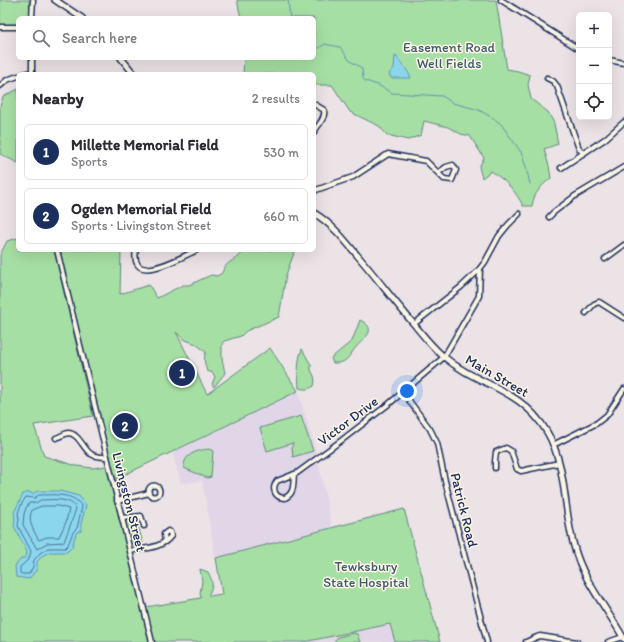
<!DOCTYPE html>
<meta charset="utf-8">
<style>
body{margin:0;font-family:Itim,sans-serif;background:#f2f2f3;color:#2b2b33}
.controls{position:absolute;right:12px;top:12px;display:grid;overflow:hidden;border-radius:6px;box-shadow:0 4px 16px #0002}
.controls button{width:36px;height:36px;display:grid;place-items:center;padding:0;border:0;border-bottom:1px solid #e1e1e2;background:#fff;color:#2b2b33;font:20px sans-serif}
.you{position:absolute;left:407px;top:391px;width:14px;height:14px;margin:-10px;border:3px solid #fff;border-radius:50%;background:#1a73e8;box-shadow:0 0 0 6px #1a73e833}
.badge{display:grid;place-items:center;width:26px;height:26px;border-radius:50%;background:#1b2f5e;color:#fff;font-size:13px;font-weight:700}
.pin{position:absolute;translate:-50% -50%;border:2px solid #fff;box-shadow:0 1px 4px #0006}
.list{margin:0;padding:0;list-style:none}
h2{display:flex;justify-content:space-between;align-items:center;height:52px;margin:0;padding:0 16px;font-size:17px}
h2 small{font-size:13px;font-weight:400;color:#7c7c81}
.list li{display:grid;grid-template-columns:26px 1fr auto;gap:12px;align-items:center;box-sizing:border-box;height:56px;margin:0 8px 8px;padding:0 8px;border:1px solid #e1e1e2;border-radius:6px}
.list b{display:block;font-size:15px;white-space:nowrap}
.list p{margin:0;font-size:13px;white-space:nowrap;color:#7c7c81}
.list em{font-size:13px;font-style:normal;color:#7c7c81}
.icon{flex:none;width:22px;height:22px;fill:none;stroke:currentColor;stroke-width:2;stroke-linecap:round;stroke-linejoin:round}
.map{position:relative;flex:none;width:624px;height:642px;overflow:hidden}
.search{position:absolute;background:#fff;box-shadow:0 4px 16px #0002;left:16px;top:16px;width:300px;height:44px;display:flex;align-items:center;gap:10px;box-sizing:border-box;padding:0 14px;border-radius:6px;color:#7c7c81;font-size:15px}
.panel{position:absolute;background:#fff;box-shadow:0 4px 16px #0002;left:16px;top:72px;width:300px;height:180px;border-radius:6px}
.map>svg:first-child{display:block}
.built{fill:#e1d6e7}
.green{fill:#a6dfa3;stroke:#608780}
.water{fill:#8cd6ed;stroke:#5f93b4}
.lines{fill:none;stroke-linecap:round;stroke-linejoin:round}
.shore{stroke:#487297;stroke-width:1}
.stream{stroke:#5f93b4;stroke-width:1}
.minor-casing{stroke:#1b2f5e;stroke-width:7}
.major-casing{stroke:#1b2f5e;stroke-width:8}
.minor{stroke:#fcf5e5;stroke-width:4}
.major{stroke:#fcf5e5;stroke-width:5}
.labels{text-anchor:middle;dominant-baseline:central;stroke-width:3;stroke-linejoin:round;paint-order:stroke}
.park-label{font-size:14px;fill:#3e5b6f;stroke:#fcf5e5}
.street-label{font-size:14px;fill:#1b2f5e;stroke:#fcf5e5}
</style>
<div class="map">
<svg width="624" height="642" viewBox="0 0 624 642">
<rect width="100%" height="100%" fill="#ece3e6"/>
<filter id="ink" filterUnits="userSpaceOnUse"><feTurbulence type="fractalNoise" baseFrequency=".025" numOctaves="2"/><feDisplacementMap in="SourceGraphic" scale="8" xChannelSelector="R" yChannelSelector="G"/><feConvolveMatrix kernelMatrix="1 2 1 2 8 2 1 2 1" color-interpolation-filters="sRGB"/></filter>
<g filter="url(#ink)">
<polygon class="built" points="298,391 317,455 332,527 404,509 440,642 154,642 146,607 222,594 202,481 181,483 172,452"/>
<g class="green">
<polygon points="0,0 29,0 30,18 18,18 18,25 0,25"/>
<path d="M237 0H496L507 69 518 71 530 75 528 85 531 99 548 112 554 123 558 144 544 149 549 166 551 178C541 186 534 193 532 206H523C516 191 505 180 491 171L482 178 479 167 484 158 470 136 461 134 448 127 424 121 421 135 408 140 387 135 379 126 350 112 332 85H314V74H243L244 58H314V18H241Z"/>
<polygon points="18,89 18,163 0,154 0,106 3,97"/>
<polygon points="18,238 18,250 54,250 93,416 34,425 44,456 77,466 93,468 106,466 150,642 0,642 0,255 7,241"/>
<path d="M59 250H121L120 294 149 285 157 298 183 285H189L211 275 217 276 222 273C226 259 239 261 244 250H295L286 275 279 317 246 331 241 336 224 341 222 344V359L225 373 214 387 212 384 215 377 213 373 207 371C205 365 203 359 206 352L196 344 183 339 176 332 207 394 270 348 298 391 116 479 110 460Z"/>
<path d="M360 320C378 329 366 337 357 346 348 356 348 364 333 363L331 358 352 341Z"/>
<path d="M302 349 311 365V370L314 376 315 381 314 386C309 389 305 390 299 388 298 375 297 361 302 349Z"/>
<polygon points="301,416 313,451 293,457 292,447 293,443 267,451 260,428"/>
<path d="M209 449 213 451 211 477 207 478 184 468C183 454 198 450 209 449Z"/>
<path d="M404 509 440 642H395L390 624 304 642H154L146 607 201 598 200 593 202 581 200 569 208 572C210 576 213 582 212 586 211 590 209 592 209 596L222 594 216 558Z"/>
<polygon points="135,516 143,543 131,546 124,519"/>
<polygon points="354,633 357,634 360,642 334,642 338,637"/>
</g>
<g class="water">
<path d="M395 56 397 57C401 64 408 70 411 78H391L389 74 394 68Z"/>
<path d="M37 491H60L79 496 86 505 81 524V531L76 533 72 547 67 552H49L42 556 37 562V569L29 579 16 577 15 566 21 559 26 557 27 552 14 526 15 519 14 512C15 511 22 496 23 494L29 492 33 494Z"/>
</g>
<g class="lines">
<g class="shore">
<path d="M39 495C53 495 74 492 82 507L77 528 73 532 68 545 65 548H48L40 553 34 560 33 567 29 574H22L20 573V567L29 559 31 551 18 526 19 519 18 513 21 505 26 497 34 498Z"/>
<path d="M41 500C51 500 70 497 76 508 73 520 68 530 64 542L47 543 37 549 23 525 24 514 26 508 29 503H36Z"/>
<path d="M42 506H58L69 509 66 522 59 537H47L39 540 38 539C33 529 27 521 32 510Z"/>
</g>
<g class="stream">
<polyline points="288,0 290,18"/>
<polyline points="314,48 319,48 325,44 340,47 350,61 359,66 362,69 363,78 365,81 378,85 392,93 442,96 453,103 479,110 493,118 501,124 521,152 526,167 530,184"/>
</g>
<defs>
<g id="minor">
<polyline points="501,0 579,49"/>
<polyline points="32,18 33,0"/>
<polyline points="0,27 18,27"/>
<polyline points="609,60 624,63"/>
<polyline points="24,74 32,72"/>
<polyline points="32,74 32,58"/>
<polyline points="547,78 553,81 557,86 578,146 580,150 584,153"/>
<polyline points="0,86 7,80 18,76"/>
<path d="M314 104 324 110C326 118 318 125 314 132"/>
<polyline points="561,168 605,139 624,122"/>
<polyline points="314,192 316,190 353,177 388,154 426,161 444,179 452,180 456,170 453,165 446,167 438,173"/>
<polyline points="549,217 554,212 575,196 624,167"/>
<polyline points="57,250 152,642"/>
<path d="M136 250C135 255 135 261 138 265 147 277 186 255 197 250"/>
<polyline points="605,259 624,245"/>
<polyline points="586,313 594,304 599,302 624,318"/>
<polyline points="414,324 461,287 478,271 485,262 499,236 508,225 519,214"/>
<polyline points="405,390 410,402 430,429 437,443 445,481 487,642"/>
<path d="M56 438C59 437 64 434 68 433 79 433 83 449 91 454 95 457 101 457 107 457"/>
<polyline points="553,445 597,423 607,415 624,389"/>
<polyline points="495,468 495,461 496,452 506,448 511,451 517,469 521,471 559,463"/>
<path d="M294 474C293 484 295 493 285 498 275 498 271 489 277 481L297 473 342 440 390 403 444 357 479 296 480 269"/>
<circle cx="154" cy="491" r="5.5"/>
<polyline points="117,501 149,493"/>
<polyline points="122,518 141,516 144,526"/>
<path d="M130 551C144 548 161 549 171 536L170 532 168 531 164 534 165 542"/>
<polyline points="526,642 537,637 540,636 577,642"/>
<polyline points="608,642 623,637"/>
</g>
<g id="major">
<polyline points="55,0 82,18"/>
<polyline points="121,58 134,74"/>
<path d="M314 213C332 224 344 239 357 255 376 277 394 301 413 323 422 334 432 347 443 356 479 387 520 387 547 432 567 466 563 509 574 546 583 581 607 608 624 639"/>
</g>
</defs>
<use href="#minor" class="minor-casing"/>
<use href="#major" class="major-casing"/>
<use href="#minor" class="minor"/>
<use href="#major" class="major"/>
</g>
</g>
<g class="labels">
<g class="park-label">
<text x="449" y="47">Easement Road<tspan x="449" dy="16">Well Fields</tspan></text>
<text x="366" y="566">Tewksbury<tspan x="366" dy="16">State Hospital</tspan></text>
</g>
<g class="street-label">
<text transform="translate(497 376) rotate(30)">Main Street</text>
<text transform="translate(348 421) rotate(-37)">Victor Drive</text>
<text transform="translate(129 502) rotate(76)">Livingston Street</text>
<text transform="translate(464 510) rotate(76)">Patrick Road</text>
</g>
</g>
</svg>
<div class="controls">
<button>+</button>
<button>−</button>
<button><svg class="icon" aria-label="locate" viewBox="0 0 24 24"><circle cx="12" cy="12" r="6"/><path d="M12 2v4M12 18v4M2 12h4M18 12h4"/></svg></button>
</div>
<div class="you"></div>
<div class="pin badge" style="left:182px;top:373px">1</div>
<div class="pin badge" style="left:125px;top:426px">2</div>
<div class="search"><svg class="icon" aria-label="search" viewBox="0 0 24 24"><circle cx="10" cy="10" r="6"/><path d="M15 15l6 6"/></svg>Search here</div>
<section class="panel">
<h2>Nearby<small>2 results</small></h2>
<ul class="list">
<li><span class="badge">1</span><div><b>Millette Memorial Field</b><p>Sports</p></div><em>530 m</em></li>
<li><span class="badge">2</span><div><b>Ogden Memorial Field</b><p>Sports · Livingston Street</p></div><em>660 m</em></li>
</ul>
</section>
</div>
